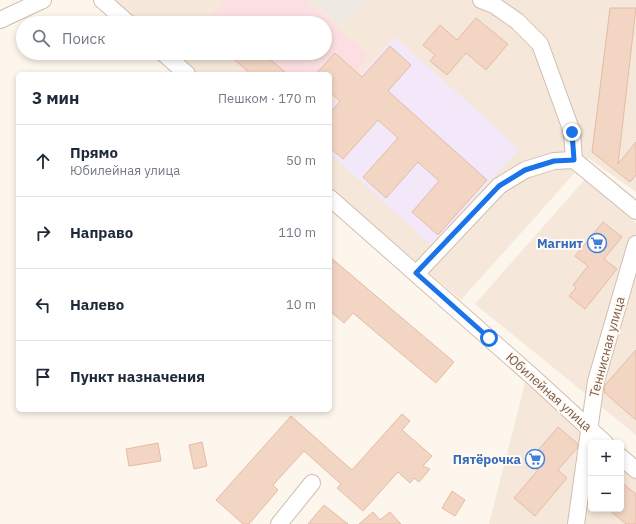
<!DOCTYPE html>
<html lang="ru">
<meta charset="utf-8">
<style>
body{margin:0;font-family:"IBM Plex Sans",sans-serif;background:#f6f6f7;color:#1f2937}
.controls{position:absolute;right:12px;bottom:12px;display:grid;overflow:hidden;border-radius:6px;box-shadow:0 2px 6px #0003}
.controls button{width:36px;height:36px;display:grid;place-items:center;padding:0;border:0;border-bottom:1px solid #e0e1e3;background:#fff;color:#1f2937;font:20px sans-serif}
.stop{position:absolute;width:12px;height:12px;margin:-9px;border:3px solid #1a73e8;border-radius:50%;background:#fff}
.stop.end{background:#1a73e8;border-color:#fff;box-shadow:0 1px 4px #0008}
.list{margin:0;padding:0;list-style:none}
h2{display:flex;justify-content:space-between;align-items:center;height:52px;margin:0;padding:0 16px;font-size:17px}
h2 small{font-size:13px;font-weight:400;color:#747a83}
.list li{display:grid;grid-template-columns:26px 1fr auto;gap:12px;align-items:center;box-sizing:border-box;height:72px;padding:0 16px;border-top:1px solid #e0e1e3}
.list b{display:block;font-size:15px;white-space:nowrap}
.list p{margin:0;font-size:13px;white-space:nowrap;color:#747a83}
.list em{font-size:13px;font-style:normal;color:#747a83}
.icon{flex:none;width:22px;height:22px;fill:none;stroke:currentColor;stroke-width:2;stroke-linecap:round;stroke-linejoin:round}
.map{position:relative;flex:none;width:636px;height:524px;overflow:hidden}
.search{position:absolute;background:#fff;box-shadow:0 2px 6px #0003;left:16px;top:16px;width:316px;height:44px;display:flex;align-items:center;gap:10px;box-sizing:border-box;padding:0 14px;border-radius:22px;color:#747a83;font-size:15px}
.panel{position:absolute;background:#fff;box-shadow:0 2px 6px #0003;left:16px;top:72px;width:316px;height:340px;border-radius:6px}
.map>svg:first-child{display:block}
.residential{fill:#f5e8da}
.industrial{fill:#efe9e4}
.education{fill:#f3e8fa}
.medical{fill:#fbdfe3}
.building{fill:#f3d5c3;stroke:#e6bba3}
.lines{fill:none;stroke-linecap:round;stroke-linejoin:round}
.minor-casing{stroke:#d1beb0;stroke-width:18}
.minor{stroke:#fff;stroke-width:16}
.route{stroke:#1a73e8;stroke-width:5}
.labels{text-anchor:middle;dominant-baseline:central;stroke-width:4;stroke-linejoin:round;paint-order:stroke}
.shop-label{font-size:13px;font-weight:bold;fill:#366cbe;stroke:#fffaf3;text-anchor:end}
.street-label{font-size:13px;fill:#7a5c4d;stroke:#fffaf3}
</style>
<div class="map">
<svg width="636" height="524" viewBox="0 0 636 524">
<rect width="100%" height="100%" fill="#fdf6ec"/>
<g class="residential">
<polygon points="114,0 636,0 636,192 588,158 461,300 330,187 330,74 199,74 175,53 325,53 325,23 140,23"/>
<polygon points="585,179 636,223 636,435 475,304"/>
<polygon points="527,375 611,443 591,443 591,509 621,509 621,451 636,463 636,524 489,524"/>
</g>
<polygon class="industrial" points="311,0 367,0 342,26"/>
<polygon class="education" points="395,37 519,149 431,245 330,153 330,108"/>
<polygon class="medical" points="225,0 306,0 369,56 330,100 330,74 248,74 224,53 325,53 325,23 205,23"/>
<g class="building">
<polygon points="610,8 636,8 618,164 636,142 636,175 630,182 592,152"/>
<polygon points="476,18 508,44 486,70 466,53 447,75 430,61 435,55 423,45 440,25 457,40"/>
<polygon points="390,46 411,65 388,91 487,180 438,235 412,212 439,181 418,162 386,198 363,177 398,138 378,120 343,159 330,148 330,113 340,101 330,92 330,74 316,74 335,53 362,77"/>
<polygon points="227,53 263,53 287,74 251,74"/>
<polygon points="603,222 622,237 604,259 617,269 585,309 569,296 576,288 573,285 588,266 575,256"/>
<polygon points="330,257 454,362 436,383 353,313 344,323 330,311"/>
<polygon points="636,350 636,420 604,392 605,385"/>
<polygon points="402,414 410,421 402,430 432,456 423,466 430,469 419,482 414,478 410,483 398,472 363,511 337,488 341,484 304,451 273,485 278,490 249,524 243,524 216,500 291,416 352,470"/>
<polygon points="558,427 578,444 577,448 558,470 567,478 535,516 514,498 538,470 528,462"/>
<polygon points="202,442 207,466 194,469 189,445"/>
<polygon points="158,443 161,461 129,466 126,449"/>
<polygon points="621,482 636,494 636,524 626,524 608,509 621,509"/>
<polygon points="452,491 465,500 455,516 442,508"/>
<polygon points="324,505 348,524 308,524"/>
<polygon points="373,512 380,520 390,512 401,524 359,524"/>
</g>
<g class="lines">
<defs>
<g id="minor">
<polyline points="102,0 128,23"/>
<polyline points="481,0 494,5 517,21 540,44 572,132 574,160"/>
<polyline points="0,20 43,0"/>
<polyline points="163,53 187,74"/>
<polyline points="330,198 533,377 605,443"/>
<polyline points="417,273 499,186 525,170 554,161 574,160 636,211"/>
<polyline points="621,457 636,470"/>
<polyline points="279,524 312,483"/>
<polyline points="576,524 596,381 636,244"/>
</g>
</defs>
<use href="#minor" class="minor-casing"/>
<use href="#minor" class="minor"/>
</g>
<g class="lines">
<polyline class="route" points="489,338 416,273 499,186 525,170 554,161 574,160 572,132"/>
</g>
<defs>
<symbol id="supermarket-ring" viewBox="-11 -11 22 22"><circle r="9.5" fill="#fffaf3" stroke="#3f7fe0" stroke-width="1.5"/><path d="M-6-5.5h2.5l.6 2H6L4.5 2H-2.5L-4.4-4H-6ZM-1.5 3.2a1.3 1.3 0 1 0 .1 0ZM3 3.2a1.3 1.3 0 1 0 .1 0Z" fill="#3f7fe0"/></symbol>
</defs>
<g fill-rule="evenodd">
<use href="#supermarket-ring" x="586" y="232" width="22" height="22"/>
<use href="#supermarket-ring" x="524" y="448" width="22" height="22"/>
</g>
<g class="labels">
<g class="shop-label">
<text x="583" y="243">Магнит</text>
<text x="521" y="459">Пятёрочка</text>
</g>
<g class="street-label">
<text transform="translate(607 347) rotate(-75)">Теннисная улица</text>
<text transform="translate(549 392) rotate(42)">Юбилейная улица</text>
</g>
</g>
</svg>
<div class="controls">
<button>+</button>
<button>−</button>
</div>
<div class="stop" style="left:489px;top:338px"></div>
<div class="stop end" style="left:572px;top:132px"></div>
<div class="search"><svg class="icon" aria-label="search" viewBox="0 0 24 24"><circle cx="10" cy="10" r="6"/><path d="M15 15l6 6"/></svg>Поиск</div>
<section class="panel">
<h2>3 мин<small>Пешком · 170 m</small></h2>
<ul class="list">
<li><svg class="icon" aria-label="ahead" viewBox="0 0 24 24"><path d="M12 20V5M6 11l6-6 6 6"/></svg><div><b>Прямо</b><p>Юбилейная улица</p></div><em>50 m</em></li>
<li><svg class="icon" aria-label="right" viewBox="0 0 24 24"><path d="M7 20v-9h11M14 6l5 5-5 5"/></svg><div><b>Направо</b></div><em>110 m</em></li>
<li><svg class="icon" aria-label="left" viewBox="0 0 24 24"><path d="M17 20v-9H6M10 6l-5 5 5 5"/></svg><div><b>Налево</b></div><em>10 m</em></li>
<li><svg class="icon" aria-label="arrive" viewBox="0 0 24 24"><path d="M6 21V4h12l-3 4 3 4H6"/></svg><div><b>Пункт назначения</b></div></li>
</ul>
</section>
</div>
